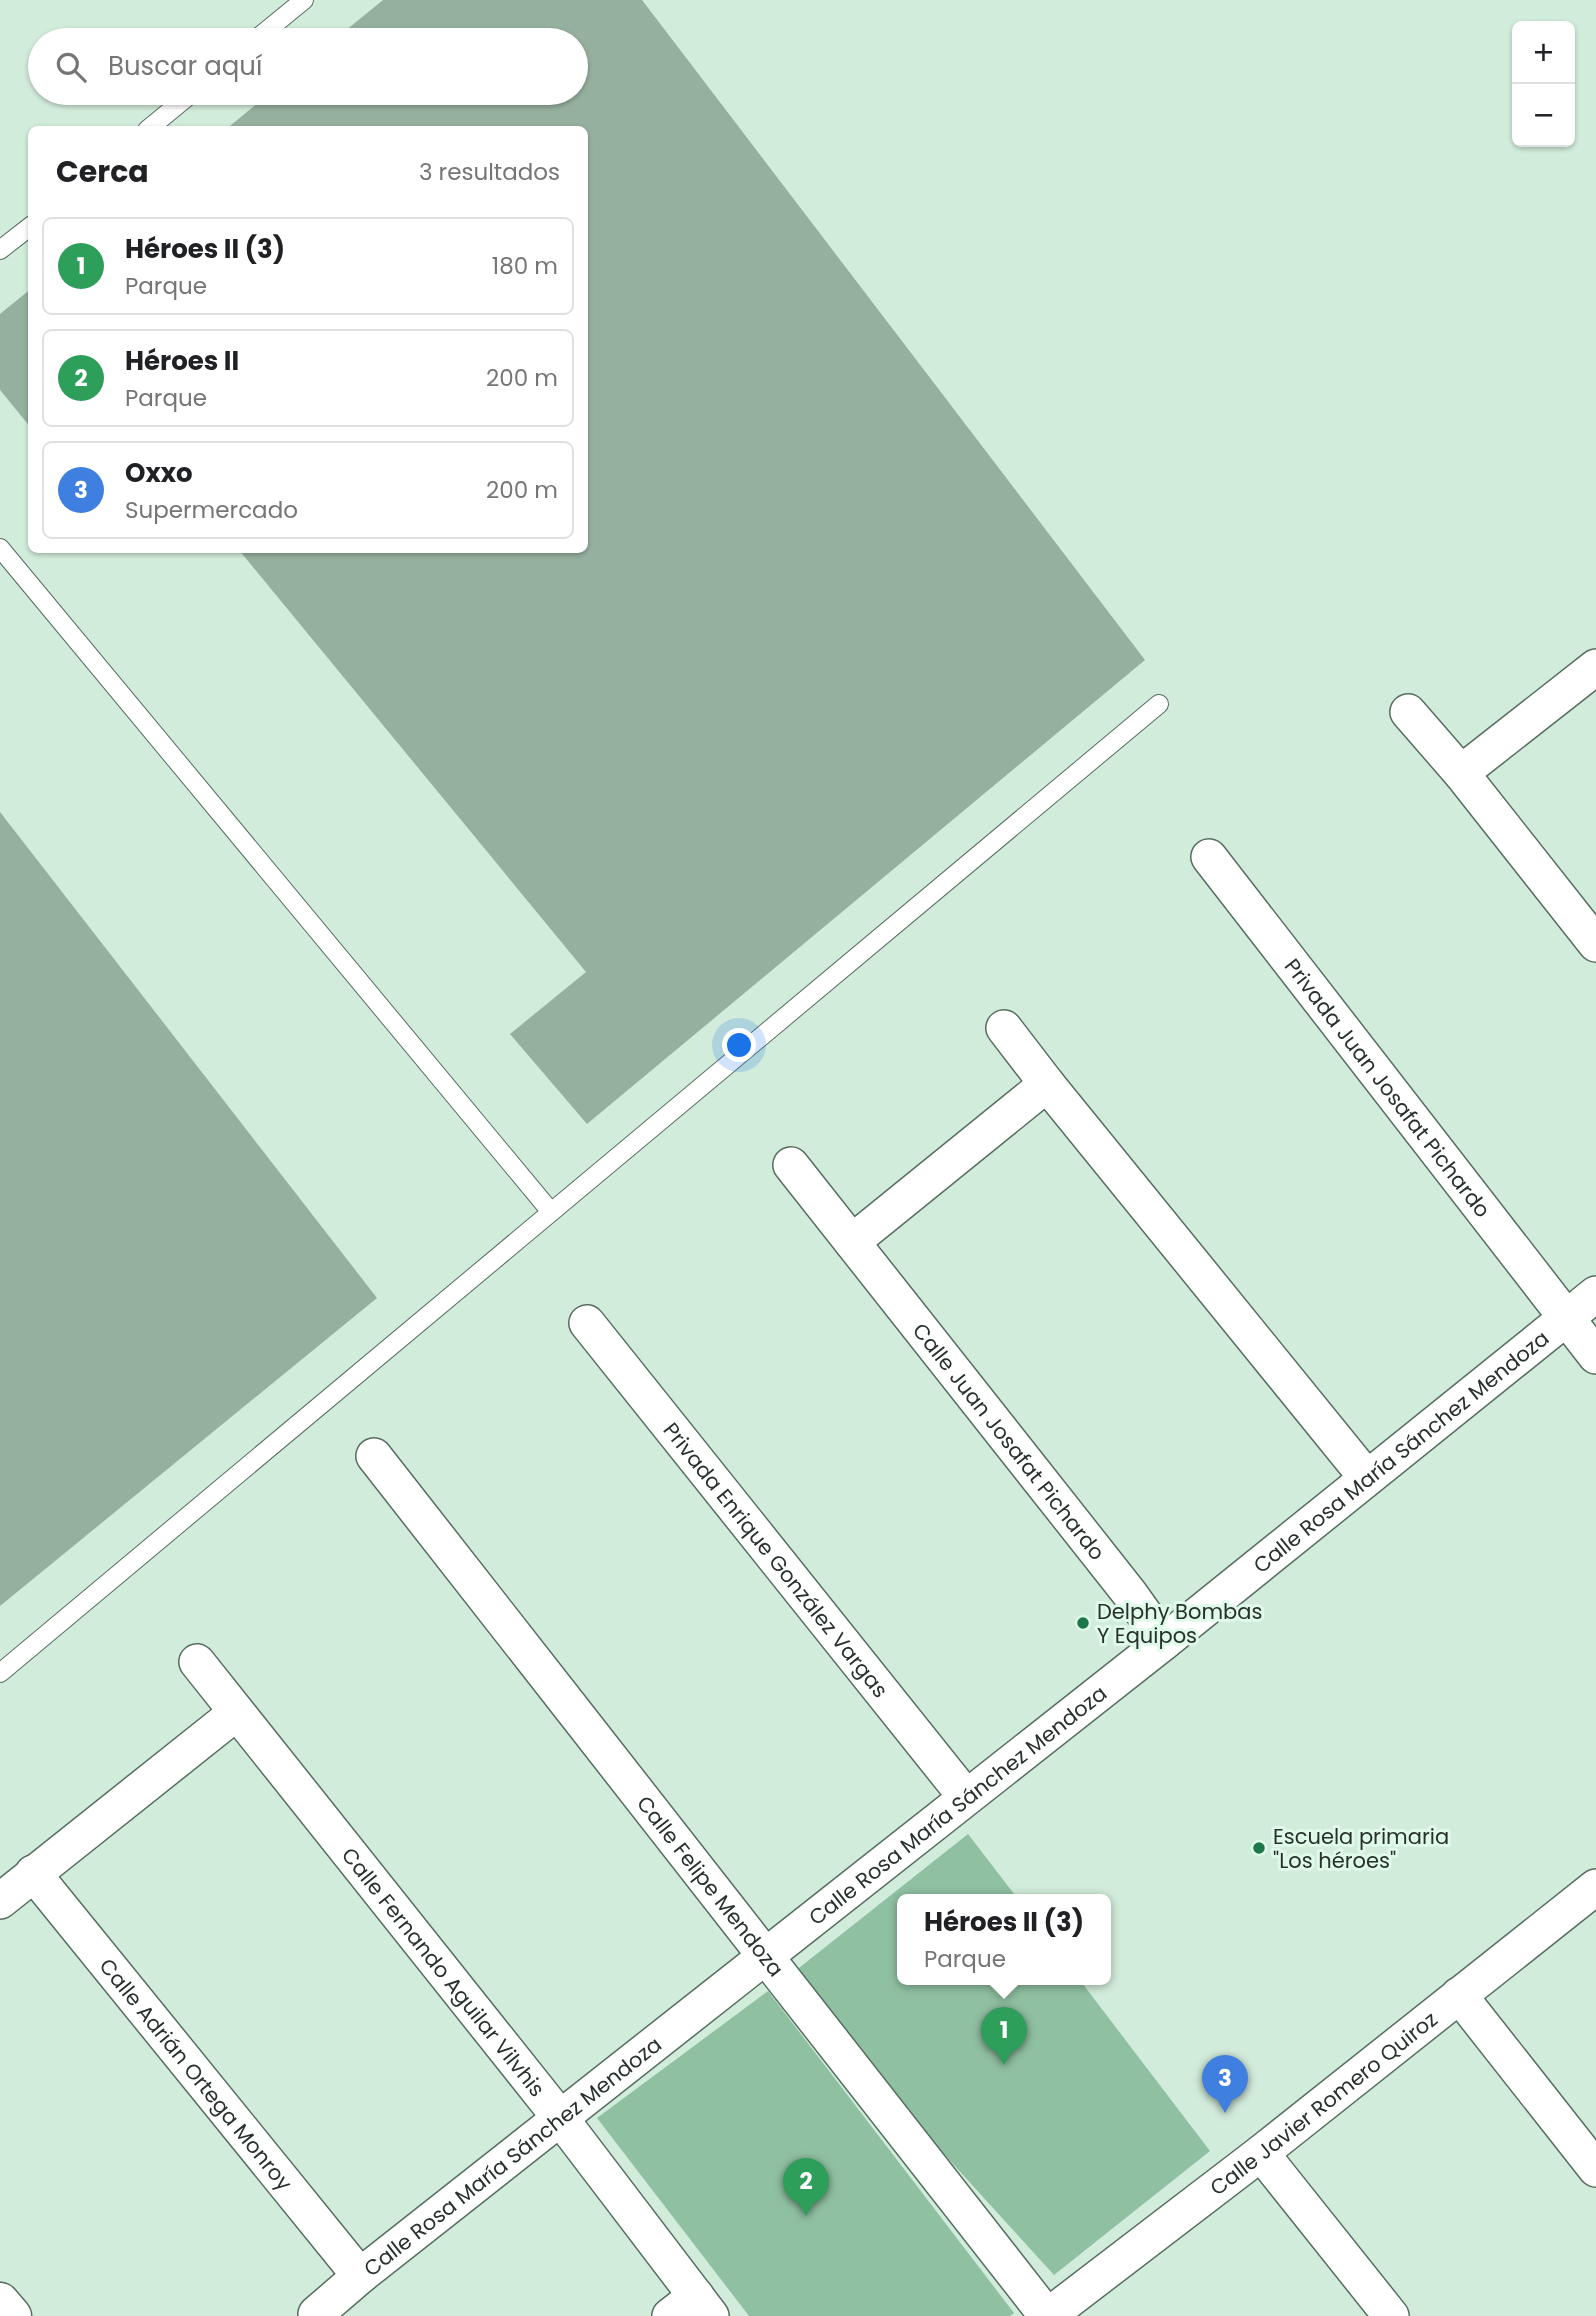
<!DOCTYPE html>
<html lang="es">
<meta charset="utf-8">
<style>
body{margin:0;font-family:Poppins,sans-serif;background:#f6f6f6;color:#202124}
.controls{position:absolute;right:21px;top:21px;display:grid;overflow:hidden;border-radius:10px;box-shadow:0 2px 5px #0004}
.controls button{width:63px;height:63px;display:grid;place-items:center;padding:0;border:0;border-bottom:2px solid #e0e0e0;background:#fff;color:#202124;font:35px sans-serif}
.you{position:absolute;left:740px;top:1046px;width:24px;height:24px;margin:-18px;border:5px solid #fff;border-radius:50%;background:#1a73e8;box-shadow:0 0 0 10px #1a73e833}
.badge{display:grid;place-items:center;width:46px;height:46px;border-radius:50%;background:#1d774b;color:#fff;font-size:23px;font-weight:700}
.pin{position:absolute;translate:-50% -58px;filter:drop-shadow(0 2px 4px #0008)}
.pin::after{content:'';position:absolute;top:37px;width:24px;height:21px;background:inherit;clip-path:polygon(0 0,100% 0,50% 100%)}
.popup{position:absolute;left:897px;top:1894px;width:214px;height:91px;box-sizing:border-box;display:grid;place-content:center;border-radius:10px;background:#fff;filter:drop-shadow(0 2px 5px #0005);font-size:23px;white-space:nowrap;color:#757577}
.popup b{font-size:26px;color:#202124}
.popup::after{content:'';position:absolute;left:50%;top:100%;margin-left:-14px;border:14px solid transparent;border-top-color:#fff}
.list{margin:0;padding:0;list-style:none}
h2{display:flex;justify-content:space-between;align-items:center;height:91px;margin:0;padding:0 28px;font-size:30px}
h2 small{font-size:23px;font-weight:400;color:#757577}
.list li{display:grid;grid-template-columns:46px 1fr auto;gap:21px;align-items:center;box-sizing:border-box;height:98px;margin:0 14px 14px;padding:0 14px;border:2px solid #e0e0e0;border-radius:10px}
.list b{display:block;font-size:26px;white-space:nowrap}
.list p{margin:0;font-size:23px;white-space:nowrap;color:#757577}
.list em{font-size:23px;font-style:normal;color:#757577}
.icon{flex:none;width:38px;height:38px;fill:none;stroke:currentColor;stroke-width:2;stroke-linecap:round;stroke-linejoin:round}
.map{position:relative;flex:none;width:1596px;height:2316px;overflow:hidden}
.search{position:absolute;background:#fff;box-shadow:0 2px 5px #0004;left:28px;top:28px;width:560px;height:77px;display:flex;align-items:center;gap:18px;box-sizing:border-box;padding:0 24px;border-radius:38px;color:#757577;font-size:26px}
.panel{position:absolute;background:#fff;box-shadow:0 2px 5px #0004;left:28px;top:126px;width:560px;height:427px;border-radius:10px}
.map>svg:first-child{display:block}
.green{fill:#90c0a2}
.building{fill:#96b09f}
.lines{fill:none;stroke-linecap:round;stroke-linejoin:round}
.lane-casing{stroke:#566e5f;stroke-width:20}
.street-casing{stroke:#566e5f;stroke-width:38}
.secondary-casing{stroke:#566e5f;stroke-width:41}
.lane{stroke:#fff;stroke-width:18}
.street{stroke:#fff;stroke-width:35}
.secondary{stroke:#fff;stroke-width:38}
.poi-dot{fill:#1d774b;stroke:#dffae8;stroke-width:2.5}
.labels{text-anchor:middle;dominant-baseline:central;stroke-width:6;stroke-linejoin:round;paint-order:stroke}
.street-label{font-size:21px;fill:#28322c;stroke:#dffae8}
.poi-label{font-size:21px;fill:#28322c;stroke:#dffae8;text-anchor:start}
</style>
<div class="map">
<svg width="1596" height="2316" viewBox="0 0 1596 2316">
<rect width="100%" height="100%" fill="#d2ecdb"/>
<g class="green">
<polygon points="968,1834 1018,1899 902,1899 902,1979 1079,1979 1210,2151 1054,2275 785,1979"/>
<polygon points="768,1991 1014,2313 1010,2316 749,2316 597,2118"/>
</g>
<g class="building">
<polygon points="383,0 642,0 1145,660 587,1124 510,1034 586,972 239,550 584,550 584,130 225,130 270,93 576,93 576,40 334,40"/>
<polygon points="32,288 32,429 0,390 0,314"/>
<polygon points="0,812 377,1298 0,1606"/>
</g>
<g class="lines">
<defs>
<g id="lane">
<polyline points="255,40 304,0"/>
<polyline points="147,130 192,93"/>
<polyline points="0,250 32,225"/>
<polyline points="0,548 551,1212"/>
<polyline points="0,1673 1159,704"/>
</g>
<g id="street">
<polyline points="1408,712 1461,773 1596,944"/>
<polyline points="1461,773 1596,667"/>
<path id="s1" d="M1209 857 1596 1356"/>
<polyline points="1004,1028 1047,1084 1367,1478"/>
<path id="s2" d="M791 1165 1130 1594 1164 1642"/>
<polyline points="852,1242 1047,1084"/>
<path id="s3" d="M587 1323 966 1797"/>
<path id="s4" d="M374 1456C598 1743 824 2029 1047 2316"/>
<path id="s5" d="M197 1662 561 2119 711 2316"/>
<path id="s6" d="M33 1873 360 2276"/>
<polyline points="0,1901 236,1713"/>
<polyline points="1459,1995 1596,2169"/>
<polyline points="1261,2153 1391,2316"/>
<path id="s7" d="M316 2314 360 2276 1164 1642 1596 1294"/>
<polyline points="670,2316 696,2296"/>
<path id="s8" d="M1048 2316 1261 2153 1596 1887"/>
</g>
<polyline id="secondary" points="0,2302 12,2316"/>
</defs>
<use href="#lane" class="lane-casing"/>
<use href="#street" class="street-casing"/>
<use href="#secondary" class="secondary-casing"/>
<use href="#lane" class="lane"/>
<use href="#street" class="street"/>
<use href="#secondary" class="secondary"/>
</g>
<g class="poi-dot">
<circle cx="1083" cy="1623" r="7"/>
<circle cx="1259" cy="1848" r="7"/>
</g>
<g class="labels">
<g class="street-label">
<text stroke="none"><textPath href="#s1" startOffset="292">Privada Juan Josafat Pichardo</textPath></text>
<text stroke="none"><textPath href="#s2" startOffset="352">Calle Juan Josafat Pichardo</textPath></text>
<text stroke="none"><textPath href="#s7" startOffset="1386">Calle Rosa María Sánchez Mendoza</textPath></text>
<text stroke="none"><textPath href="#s3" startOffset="303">Privada Enrique González Vargas</textPath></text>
<text stroke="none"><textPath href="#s7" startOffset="819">Calle Rosa María Sánchez Mendoza</textPath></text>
<text stroke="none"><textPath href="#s4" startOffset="546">Calle Felipe Mendoza</textPath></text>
<text stroke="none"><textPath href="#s5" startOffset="396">Calle Fernando Aguilar Vilvhis</textPath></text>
<text stroke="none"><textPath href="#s6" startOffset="259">Calle Adrián Ortega Monroy</textPath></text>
<text stroke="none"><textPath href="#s8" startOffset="348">Calle Javier Romero Quiroz</textPath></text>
<text stroke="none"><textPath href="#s7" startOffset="252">Calle Rosa María Sánchez Mendoza</textPath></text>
</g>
<g class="poi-label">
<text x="1097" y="1611">Delphy Bombas<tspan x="1097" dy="24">Y Equipos</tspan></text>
<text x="1273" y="1836">Escuela primaria<tspan x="1273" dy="24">"Los héroes"</tspan></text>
</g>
</g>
</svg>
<div class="controls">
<button>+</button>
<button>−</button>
</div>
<div class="you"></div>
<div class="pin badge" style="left:1004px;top:2065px;background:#2e9e5b">1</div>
<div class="popup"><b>Héroes II (3)</b>Parque</div>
<div class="pin badge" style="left:806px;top:2216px;background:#2e9e5b">2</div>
<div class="pin badge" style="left:1225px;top:2113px;background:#3f7fe0">3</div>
<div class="search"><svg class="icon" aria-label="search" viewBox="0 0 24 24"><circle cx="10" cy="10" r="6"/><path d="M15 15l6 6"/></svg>Buscar aquí</div>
<section class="panel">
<h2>Cerca<small>3 resultados</small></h2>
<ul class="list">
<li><span class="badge" style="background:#2e9e5b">1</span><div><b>Héroes II (3)</b><p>Parque</p></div><em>180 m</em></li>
<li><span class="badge" style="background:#2e9e5b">2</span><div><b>Héroes II</b><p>Parque</p></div><em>200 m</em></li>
<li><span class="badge" style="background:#3f7fe0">3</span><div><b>Oxxo</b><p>Supermercado</p></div><em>200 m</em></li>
</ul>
</section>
</div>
